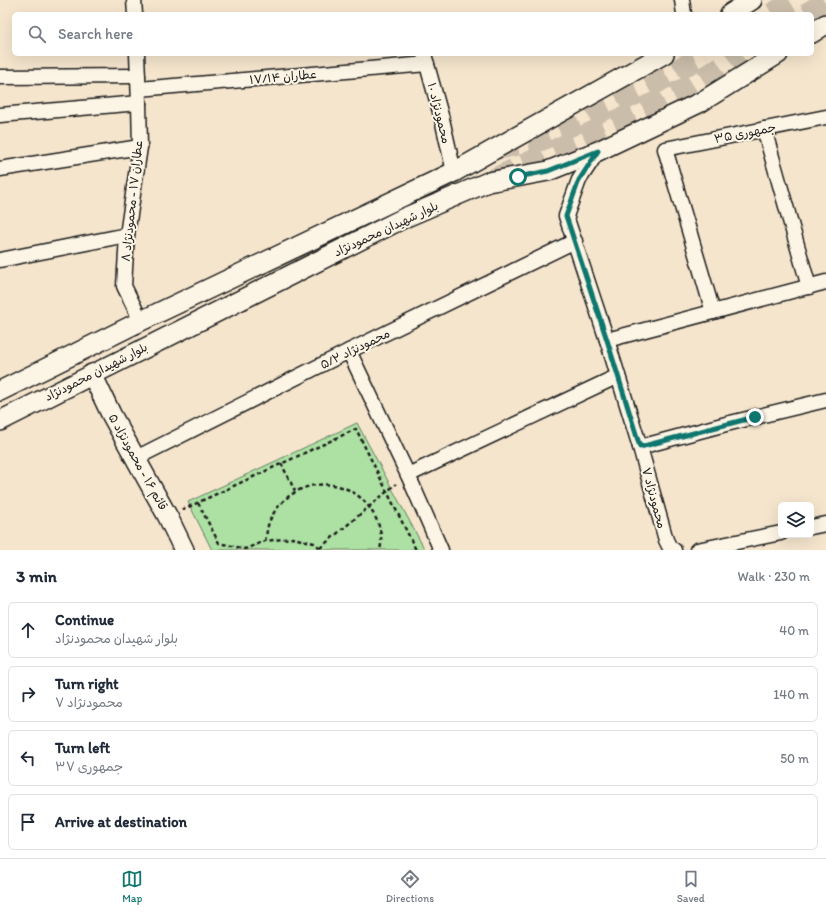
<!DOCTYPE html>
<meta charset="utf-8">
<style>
body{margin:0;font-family:Itim,"Playpen Sans Arabic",sans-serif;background:#f6f6f7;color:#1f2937}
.controls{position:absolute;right:12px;bottom:12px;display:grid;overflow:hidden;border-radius:6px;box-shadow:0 4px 16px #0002}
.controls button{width:36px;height:36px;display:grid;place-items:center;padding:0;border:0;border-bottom:1px solid #e0e1e3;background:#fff;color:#1f2937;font:20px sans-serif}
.stop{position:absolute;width:12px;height:12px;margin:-9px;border:3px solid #0f766e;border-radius:50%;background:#fff}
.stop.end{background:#0f766e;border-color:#fff;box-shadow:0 1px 4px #0008}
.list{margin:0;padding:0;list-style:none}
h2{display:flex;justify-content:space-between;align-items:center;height:52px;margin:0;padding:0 16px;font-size:17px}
h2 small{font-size:13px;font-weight:400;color:#747a83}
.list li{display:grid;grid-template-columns:26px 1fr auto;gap:12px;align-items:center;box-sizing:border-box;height:56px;margin:0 8px 8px;padding:0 8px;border:1px solid #e0e1e3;border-radius:6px}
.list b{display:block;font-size:15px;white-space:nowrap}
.list p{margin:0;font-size:13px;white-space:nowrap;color:#747a83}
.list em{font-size:13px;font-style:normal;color:#747a83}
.icon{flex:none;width:22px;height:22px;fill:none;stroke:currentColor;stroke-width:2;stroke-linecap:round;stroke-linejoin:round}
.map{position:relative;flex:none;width:826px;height:550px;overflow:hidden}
.search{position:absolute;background:#fff;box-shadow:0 4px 16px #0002;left:12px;right:12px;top:12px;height:44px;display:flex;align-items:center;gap:10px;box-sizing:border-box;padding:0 14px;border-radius:6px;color:#747a83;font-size:15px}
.sheet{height:308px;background:#fff}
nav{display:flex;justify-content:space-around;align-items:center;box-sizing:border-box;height:56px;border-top:1px solid #e0e1e3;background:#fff;font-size:11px;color:#747a83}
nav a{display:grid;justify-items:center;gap:2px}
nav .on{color:#0f766e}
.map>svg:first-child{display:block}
.green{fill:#ace1a3;stroke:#647e60}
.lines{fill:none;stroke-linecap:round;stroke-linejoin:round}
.primary-tunnel{stroke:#cabdaa;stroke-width:22;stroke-dasharray:22 11;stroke-linecap:butt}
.street-casing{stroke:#1c1c1c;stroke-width:17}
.secondary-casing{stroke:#1c1c1c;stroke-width:22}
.path{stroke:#1c1c1c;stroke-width:2.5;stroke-dasharray:4 3;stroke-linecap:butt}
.street{stroke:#fcf5e5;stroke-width:14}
.secondary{stroke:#fcf5e5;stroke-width:19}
.route{stroke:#0f766e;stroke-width:5}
.labels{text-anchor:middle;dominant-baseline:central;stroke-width:4;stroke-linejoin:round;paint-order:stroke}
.street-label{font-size:12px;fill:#1c1c1c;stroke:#fcf5e5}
</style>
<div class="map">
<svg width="826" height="550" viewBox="0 0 826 550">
<rect width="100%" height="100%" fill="#f5e5cd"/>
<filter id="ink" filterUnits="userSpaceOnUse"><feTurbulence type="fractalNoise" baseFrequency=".025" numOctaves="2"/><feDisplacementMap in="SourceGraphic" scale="8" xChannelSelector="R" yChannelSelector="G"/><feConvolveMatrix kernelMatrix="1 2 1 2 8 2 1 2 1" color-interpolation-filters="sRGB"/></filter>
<g filter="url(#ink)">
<polygon class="green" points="357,423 425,550 212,550 188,502"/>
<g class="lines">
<g class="primary-tunnel">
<polyline points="772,14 795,0"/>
<polyline points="806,14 826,2"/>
<polyline points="496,149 541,140 646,89 705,54"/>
<polyline points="494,179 690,86 741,54"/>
</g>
<defs>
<g id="street">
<polyline points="134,0 135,14"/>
<polyline points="682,0 684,14"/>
<polyline points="137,54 139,103 140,147 127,235 124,286 141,321"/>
<polyline points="424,54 442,119 454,172"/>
<polyline points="0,77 138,76"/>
<polyline points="139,89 427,64"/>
<polyline points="0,115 139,103"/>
<polyline points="764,129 809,287"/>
<polyline points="598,151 579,180 566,216 607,340 640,447 666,540 670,548 674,550"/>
<polyline points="0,169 140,147"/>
<polyline points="0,260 127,235"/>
<polyline points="713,312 665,149 826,117"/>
<polyline points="607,340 826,282"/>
<polyline points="349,351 408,475 441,550"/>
<polyline points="640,447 726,424 826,400"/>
<polyline points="136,458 349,351 575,241"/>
<polyline points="408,475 618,376"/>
<polyline points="811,527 826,524"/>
<polyline points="697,550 781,533"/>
</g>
<g id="secondary">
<polyline points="730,14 752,0"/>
<polyline points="812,33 826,24"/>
<polyline points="92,374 111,414 168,517 184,550"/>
<polyline points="0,391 141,321 454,172 664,54"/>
<polyline points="0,421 404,218 488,182 548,171 598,151 701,102 778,54"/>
</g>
</defs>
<use href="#street" class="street-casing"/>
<use href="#secondary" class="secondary-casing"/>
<g class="path">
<polyline points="281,463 295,491"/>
<polyline points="198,503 219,543 245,549 265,541 293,538 314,543 323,550"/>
<polyline points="182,510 356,429 416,550"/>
<path d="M265 541C267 534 267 526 270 520 290 476 351 471 374 515 380 525 383 538 380 550"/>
<polyline points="320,548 396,484"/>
</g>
<use href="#street" class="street"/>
<use href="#secondary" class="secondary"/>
</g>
</g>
<g class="lines" filter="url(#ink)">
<polyline class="route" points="518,177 548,171 598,151 579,180 566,216 607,340 640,447 755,417"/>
</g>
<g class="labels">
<g class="street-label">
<text transform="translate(283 77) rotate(-5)">عطاران ۱۷/۱۴</text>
<text transform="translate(439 113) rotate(76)">محمودنژاد ۱۰</text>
<text transform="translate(745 133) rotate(-11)">جمهوری ۳۵</text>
<text transform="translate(132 201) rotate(-84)">عطاران ۱۷ - محمودنژاد ۸</text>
<text transform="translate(386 229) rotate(-25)">بلوار شهیدان محمودنژاد</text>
<text transform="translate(355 349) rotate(-26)">محمودنژاد ۵/۲</text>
<text transform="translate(96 372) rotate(-27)">بلوار شهیدان محمودنژاد</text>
<text transform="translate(138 462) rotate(61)">قائم ۱۶ - محمودنژاد ۵</text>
<text transform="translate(654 498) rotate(75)">محمودنژاد ۷</text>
</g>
</g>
</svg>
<div class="controls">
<button><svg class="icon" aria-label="layers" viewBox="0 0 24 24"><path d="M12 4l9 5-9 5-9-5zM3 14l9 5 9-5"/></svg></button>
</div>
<div class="stop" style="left:518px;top:177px"></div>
<div class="stop end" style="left:755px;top:417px"></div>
<div class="search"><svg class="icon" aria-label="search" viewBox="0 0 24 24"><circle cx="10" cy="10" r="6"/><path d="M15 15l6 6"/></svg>Search here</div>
</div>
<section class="sheet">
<h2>3 min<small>Walk · 230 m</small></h2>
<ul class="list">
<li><svg class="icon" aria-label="ahead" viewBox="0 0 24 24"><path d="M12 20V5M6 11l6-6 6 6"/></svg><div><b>Continue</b><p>بلوار شهیدان محمودنژاد</p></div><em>40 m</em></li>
<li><svg class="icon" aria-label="right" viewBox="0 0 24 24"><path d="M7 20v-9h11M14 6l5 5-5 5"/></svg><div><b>Turn right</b><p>محمودنژاد ۷</p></div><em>140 m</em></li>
<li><svg class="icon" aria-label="left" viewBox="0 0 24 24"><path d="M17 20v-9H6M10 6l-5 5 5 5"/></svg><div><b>Turn left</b><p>جمهوری ۳۷</p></div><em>50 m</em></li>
<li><svg class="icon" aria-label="arrive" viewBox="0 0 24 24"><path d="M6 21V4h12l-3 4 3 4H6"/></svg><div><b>Arrive at destination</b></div></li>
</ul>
</section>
<nav>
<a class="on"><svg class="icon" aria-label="map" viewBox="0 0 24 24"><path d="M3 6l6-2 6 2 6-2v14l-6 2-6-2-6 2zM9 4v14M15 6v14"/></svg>Map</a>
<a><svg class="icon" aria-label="directions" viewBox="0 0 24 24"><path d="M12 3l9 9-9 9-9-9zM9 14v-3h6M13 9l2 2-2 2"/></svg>Directions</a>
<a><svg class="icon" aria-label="saved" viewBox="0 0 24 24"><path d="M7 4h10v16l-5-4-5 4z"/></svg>Saved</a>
</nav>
